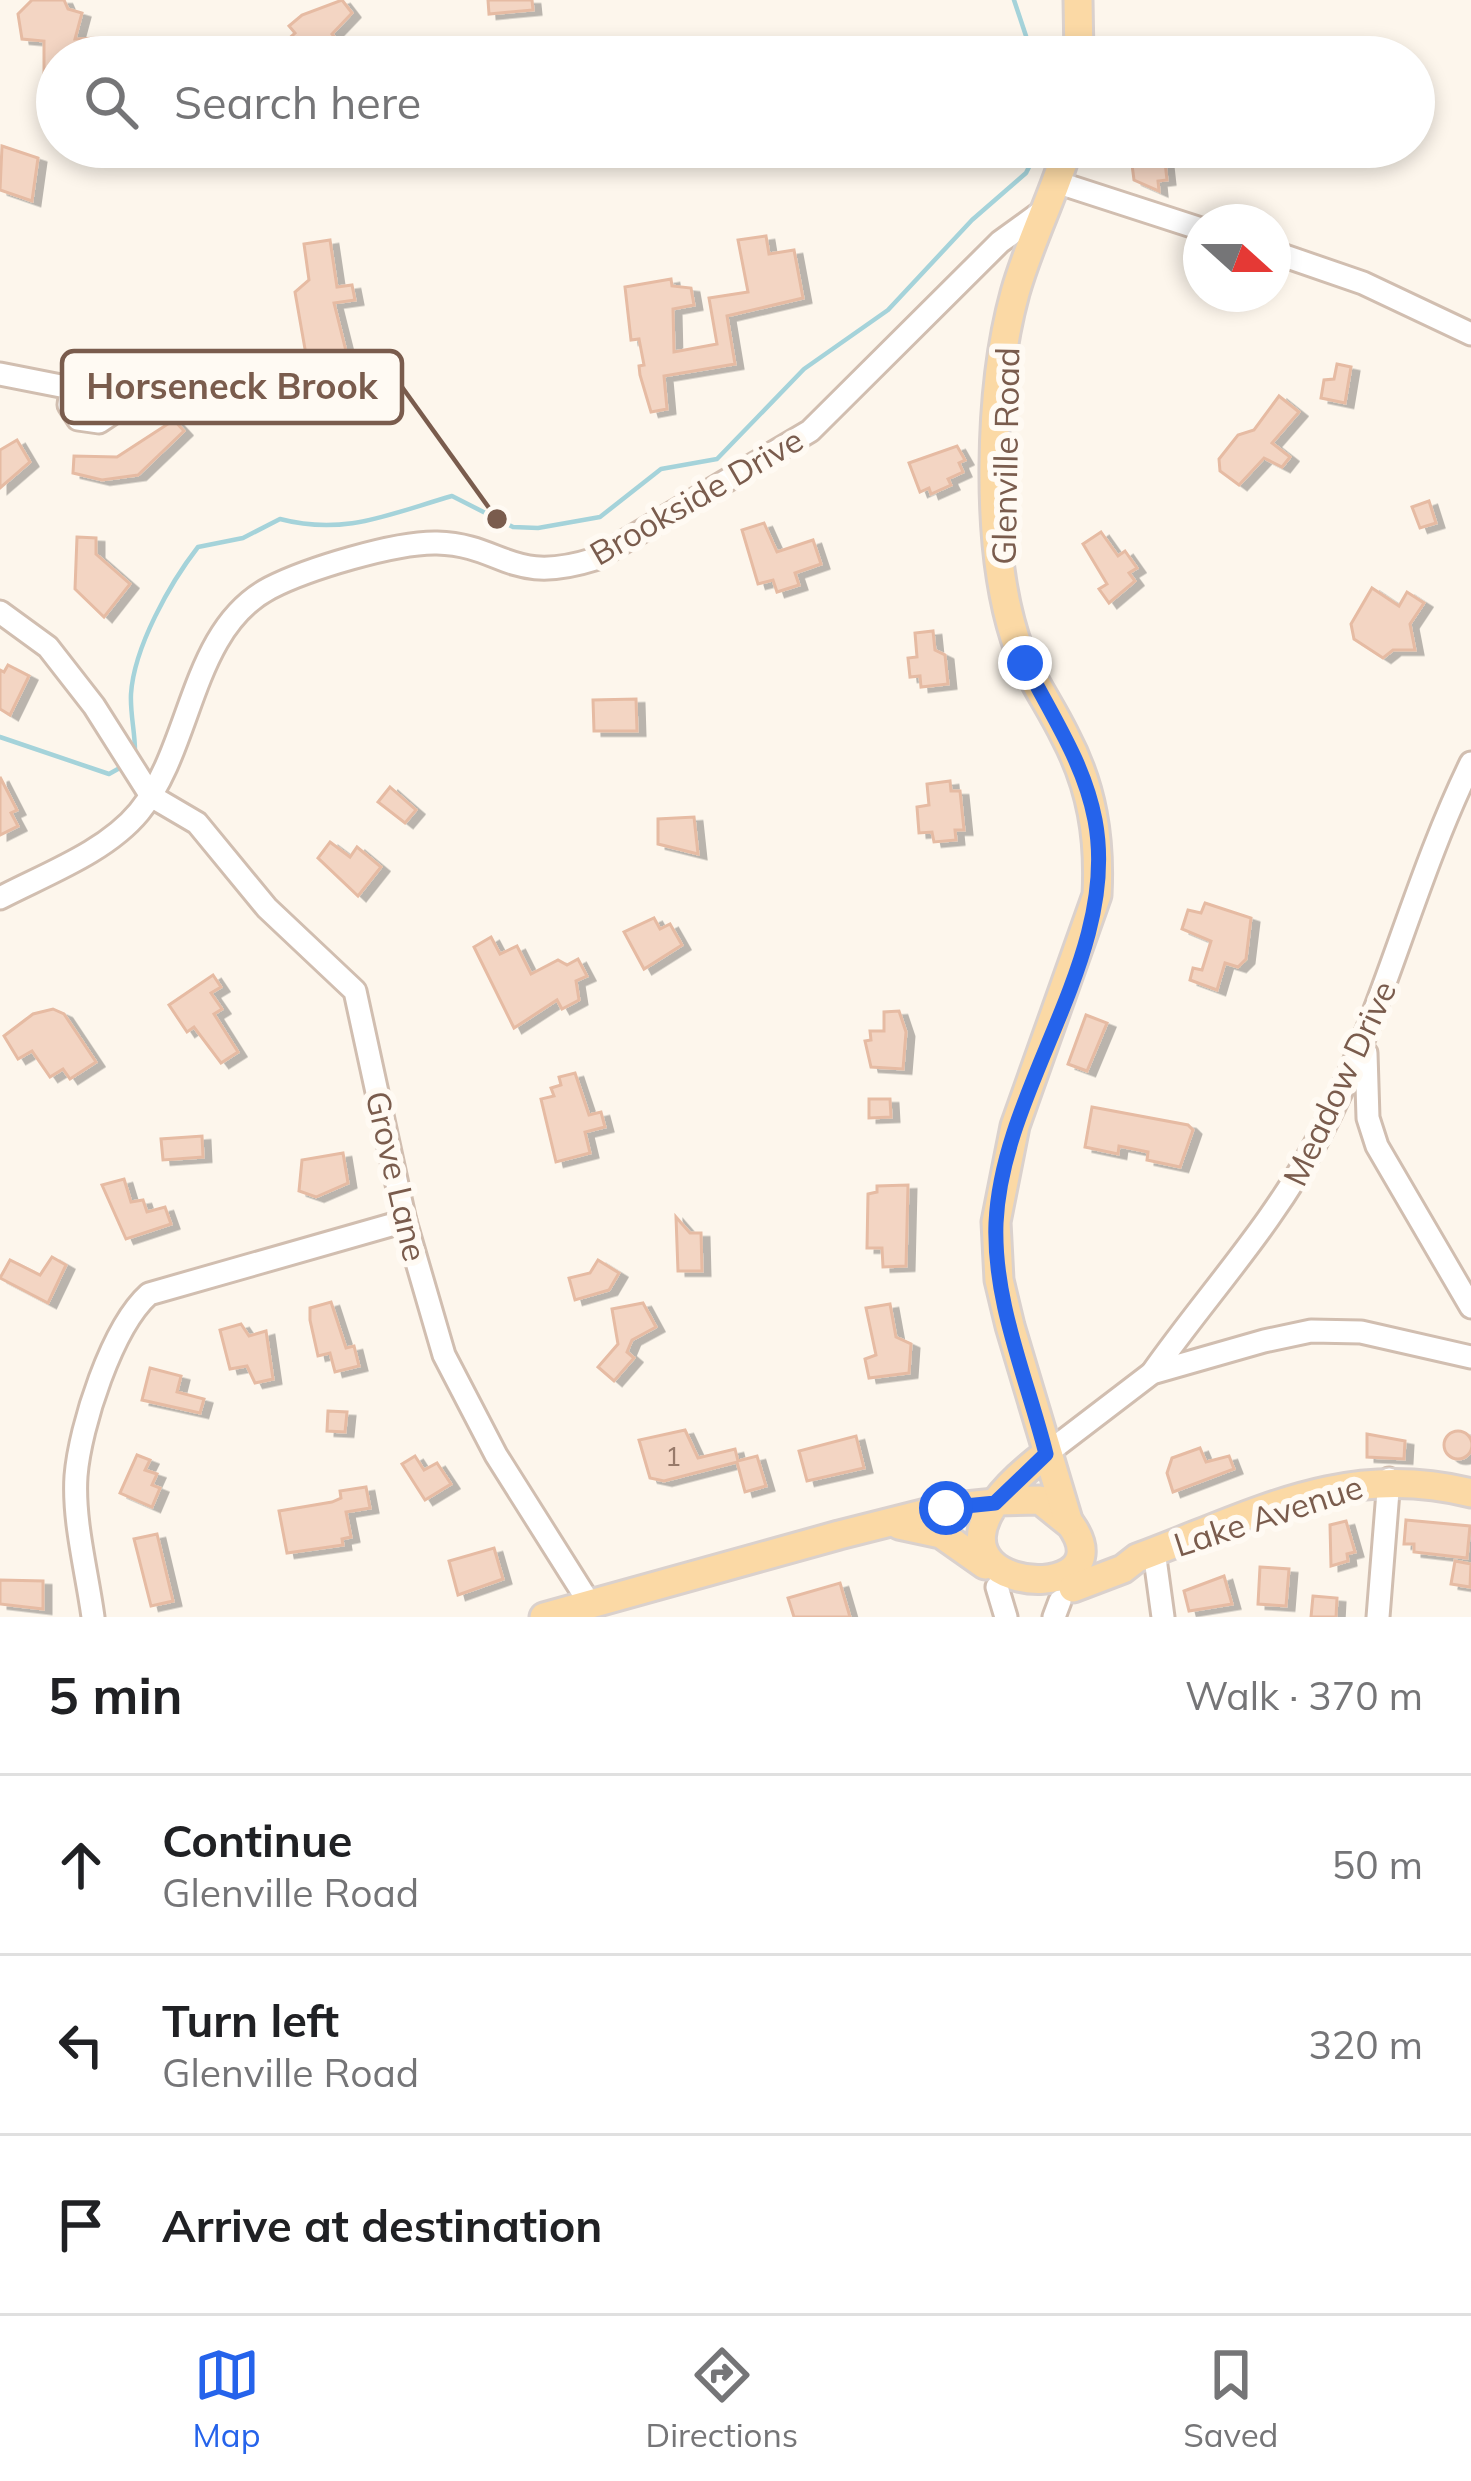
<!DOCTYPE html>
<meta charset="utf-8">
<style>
body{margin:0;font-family:Mulish,sans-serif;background:#f2f2f2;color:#202124}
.compass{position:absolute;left:1183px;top:204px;width:108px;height:108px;border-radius:50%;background:#fff;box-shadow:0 6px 18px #0003;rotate:111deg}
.stop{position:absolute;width:36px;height:36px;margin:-27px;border:9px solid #2563eb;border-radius:50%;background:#fff}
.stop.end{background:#2563eb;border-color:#fff;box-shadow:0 3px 12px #0008}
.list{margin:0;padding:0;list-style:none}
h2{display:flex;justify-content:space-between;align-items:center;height:156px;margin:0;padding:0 48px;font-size:51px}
h2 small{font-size:39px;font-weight:400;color:#757577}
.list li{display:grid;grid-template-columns:78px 1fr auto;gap:36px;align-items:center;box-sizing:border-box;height:180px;padding:0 48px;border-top:3px solid #e0e0e0}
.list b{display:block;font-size:45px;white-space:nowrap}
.list p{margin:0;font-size:39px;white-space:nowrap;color:#757577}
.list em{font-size:39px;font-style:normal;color:#757577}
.icon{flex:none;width:66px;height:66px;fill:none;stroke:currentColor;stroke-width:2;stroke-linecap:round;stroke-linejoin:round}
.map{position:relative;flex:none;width:1471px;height:1617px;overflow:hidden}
.search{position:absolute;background:#fff;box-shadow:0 6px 18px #0003;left:36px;right:36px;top:36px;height:132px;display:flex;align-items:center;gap:30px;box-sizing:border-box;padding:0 42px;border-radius:66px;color:#757577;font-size:45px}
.sheet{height:696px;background:#fff}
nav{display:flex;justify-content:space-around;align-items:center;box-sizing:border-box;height:168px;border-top:3px solid #e0e0e0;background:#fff;font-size:33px;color:#757577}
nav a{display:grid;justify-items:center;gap:6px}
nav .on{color:#2563eb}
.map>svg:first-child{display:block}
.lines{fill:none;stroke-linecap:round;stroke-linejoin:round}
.stream{stroke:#a5d3da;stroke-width:4.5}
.building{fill:#f3d5c3;stroke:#e6bba3;stroke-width:3;filter:url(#shadow)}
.minor-casing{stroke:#d1beb0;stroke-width:27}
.major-casing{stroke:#dad1cd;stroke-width:33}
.minor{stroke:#fff;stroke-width:21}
.major{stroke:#fbd9a5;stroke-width:27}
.route{stroke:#2563eb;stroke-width:15}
.labels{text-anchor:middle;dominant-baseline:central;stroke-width:12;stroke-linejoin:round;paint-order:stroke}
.number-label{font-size:27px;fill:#987a6a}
.street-label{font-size:33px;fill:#7a5c4d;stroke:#fffaf3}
.leader{fill:none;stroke:#7a5c4d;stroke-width:4.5}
.callout-dot{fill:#7a5c4d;stroke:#fffaf3;stroke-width:4.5}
.callout{fill:#fffaf3;stroke:#7a5c4d;stroke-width:4.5}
.callout-label{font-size:36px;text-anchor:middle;font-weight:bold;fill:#7a5c4d}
</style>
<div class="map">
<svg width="1471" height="1617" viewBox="0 0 1471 1617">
<defs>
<filter id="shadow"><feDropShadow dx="8" dy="4.5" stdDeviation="0" flood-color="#0004"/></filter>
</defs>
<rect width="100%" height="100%" fill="#fdf6ec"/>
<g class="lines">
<g class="stream">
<polyline points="1014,0 1033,57"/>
<polyline points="0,737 109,774 125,765"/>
<path d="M135 751C135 732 130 713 131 694 134 647 170 583 198 547L243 538 280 519C345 536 389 514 452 496L513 527 538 528 600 517 661 469 717 459 804 369 888 310 972 220 1026 173 1039 147"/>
</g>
</g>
<g class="building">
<polygon points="32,0 64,0 68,9 82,13 75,39 97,38 96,57 57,57 57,91 44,91 44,41 22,39 18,14"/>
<polygon points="342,0 352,13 332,34 342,46 328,57 319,46 301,57 268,57 295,33 289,26 302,15"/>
<polygon points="488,0 532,0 533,10 489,14"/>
<polygon points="2,146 38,158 32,201 0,190"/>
<polygon points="1164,153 1167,180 1158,181 1159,191 1134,180 1131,157"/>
<polygon points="766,236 769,254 794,250 803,298 727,316 735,364 664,376 667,409 651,412 640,375 639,366 644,365 639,339 631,340 625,287 671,279 672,286 691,288 694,305 673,309 674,352 717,344 709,298 748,292 738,240"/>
<polygon points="330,240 337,287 352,285 355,300 334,303 346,351 339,352 341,365 320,368 310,365 305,349 295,292 309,280 304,244"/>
<polygon points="1337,364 1351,367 1345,403 1321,398 1324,380 1334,379"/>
<polygon points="1279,396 1299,412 1272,443 1290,457 1282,467 1264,458 1239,485 1220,471 1219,459 1238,435 1254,430"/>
<polygon points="174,420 184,431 138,475 102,480 73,473 74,456 117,457"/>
<polygon points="17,440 30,462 0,488 0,450"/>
<polygon points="957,446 965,460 959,463 963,472 948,479 951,485 931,494 929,488 920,492 909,463"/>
<polygon points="1429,501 1436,523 1420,528 1412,507"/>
<polygon points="764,523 777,552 813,540 821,564 795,573 799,585 777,592 773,580 758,584 742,530"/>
<polygon points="1101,532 1118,556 1125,551 1137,568 1129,573 1135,581 1109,603 1099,589 1107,584 1083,544"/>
<polygon points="77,537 96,538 96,554 130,584 104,617 75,589"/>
<polygon points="1372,588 1399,606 1407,592 1424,603 1410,624 1415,650 1393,650 1383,658 1354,639 1351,624"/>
<polygon points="933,631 935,650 945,655 948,684 921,687 920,676 910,677 908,658 917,657 915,633"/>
<polygon points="8,665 29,676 10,715 0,709 0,670 4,672"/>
<polygon points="636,699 637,731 594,731 593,700"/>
<polygon points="0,777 17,810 11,813 18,826 0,835"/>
<polygon points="950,781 951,791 960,791 964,830 955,830 956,840 934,842 932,832 919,833 917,807 929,805 927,784"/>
<polygon points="390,787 416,810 405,823 378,802"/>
<polygon points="694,817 698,854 658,844 658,819"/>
<polygon points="330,842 350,857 357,847 381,867 358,896 318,858"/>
<polygon points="1205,903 1251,918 1246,959 1238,967 1225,963 1217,990 1190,980 1193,968 1202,970 1211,941 1182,929 1188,910 1201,913"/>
<polygon points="654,918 660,929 670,924 682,945 644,969 624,932"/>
<polygon points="491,937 500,954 517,946 531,974 558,960 567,965 578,959 587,976 576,981 579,1000 562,1009 557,1000 514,1028 474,947"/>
<polygon points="213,975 221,987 211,993 222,1009 214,1014 238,1052 221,1063 194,1027 187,1032 169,1005"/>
<polygon points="53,1009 64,1014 96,1062 70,1079 63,1069 50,1077 32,1051 18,1059 4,1036 33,1014"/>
<polygon points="899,1011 906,1032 903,1069 871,1067 865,1041 871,1040 870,1031 884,1031 884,1012"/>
<polygon points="1086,1015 1107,1023 1087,1071 1068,1064"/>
<polygon points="575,1073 589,1115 601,1112 605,1127 585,1132 590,1153 556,1162 541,1099 554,1096 551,1088 561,1085 559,1077"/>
<polygon points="869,1099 890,1099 891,1117 869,1118"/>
<polygon points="1092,1107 1188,1125 1193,1130 1180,1167 1147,1160 1148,1152 1119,1146 1118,1154 1085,1147"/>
<polygon points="202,1136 203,1157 163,1160 161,1139"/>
<polygon points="343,1153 348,1183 316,1197 299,1191 302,1160"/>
<polygon points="124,1179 131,1202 143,1200 147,1212 165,1207 171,1224 126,1239 102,1185"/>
<polygon points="908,1185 906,1266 883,1267 882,1248 867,1248 868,1194 877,1192 877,1186"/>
<polygon points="676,1217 690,1233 701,1233 702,1271 678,1271"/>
<polygon points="52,1257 66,1265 48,1303 0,1278 10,1260 40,1275"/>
<polygon points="598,1260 619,1273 609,1290 575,1300 569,1278 590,1273"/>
<polygon points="331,1302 346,1348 354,1346 359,1366 335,1372 330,1353 318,1356 310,1320 310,1308"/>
<polygon points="643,1303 656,1327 632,1340 627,1352 634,1358 614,1381 598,1367 618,1344 612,1309"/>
<polygon points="890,1304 896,1337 911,1344 909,1373 869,1378 865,1359 876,1355 866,1308"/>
<polygon points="241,1324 249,1336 266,1331 273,1379 255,1383 247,1366 230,1369 220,1330"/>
<polygon points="150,1368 181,1376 177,1392 204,1399 200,1413 142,1400"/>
<polygon points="328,1411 347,1412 345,1432 327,1431"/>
<polygon points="685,1430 698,1458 735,1449 738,1461 757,1456 766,1486 745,1492 737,1462 664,1481 650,1478 639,1440"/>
<circle cx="1458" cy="1445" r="14"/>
<polygon points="1367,1434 1405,1441 1404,1459 1367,1457"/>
<polygon points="856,1436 864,1468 807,1481 799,1451"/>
<polygon points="1200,1448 1206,1462 1229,1456 1234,1469 1173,1492 1167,1473 1172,1458"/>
<polygon points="137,1455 150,1460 145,1470 157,1474 152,1485 160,1488 152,1507 120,1493"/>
<polygon points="415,1456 424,1470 437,1463 451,1484 425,1500 402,1464"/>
<polygon points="366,1487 370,1508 346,1512 351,1537 342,1539 343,1545 287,1553 279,1511 332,1502 341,1498 340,1491"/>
<polygon points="1406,1520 1470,1526 1467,1558 1414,1552 1414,1544 1404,1544"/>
<polygon points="1346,1521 1355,1552 1347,1554 1348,1561 1331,1566 1330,1525"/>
<polygon points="157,1534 173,1601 151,1606 134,1539"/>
<polygon points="494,1548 503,1579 458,1595 449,1561"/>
<polygon points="1455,1561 1471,1564 1470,1587 1451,1584"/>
<polygon points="1260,1567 1289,1569 1286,1606 1258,1604"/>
<polygon points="1224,1576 1232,1604 1189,1611 1184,1591"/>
<polygon points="0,1580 43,1581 43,1609 0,1604"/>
<polygon points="840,1583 850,1617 794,1617 788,1598"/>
<polygon points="1313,1596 1337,1598 1336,1617 1311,1617"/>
</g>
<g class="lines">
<defs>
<g id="minor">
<polyline points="1056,182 1201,229"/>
<polyline points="1273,252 1363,283 1471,334"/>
<polyline points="0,374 71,388 82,378 97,376 114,390 111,414 99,422 78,419 69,405 71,388"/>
<polyline points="0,612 48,647 94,706 151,796 197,823 267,908 355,991 405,1221 444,1355 496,1455 590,1604"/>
<path d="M0 898C46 874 106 852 139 812 193 746 190 630 270 588 307 569 395 542 437 543 504 545 510 586 595 559L810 431 1000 242 1044 210"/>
<polyline points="1366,1053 1368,1118 1377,1146 1471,1307"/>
<path d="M1152 1373C1210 1291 1273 1225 1320 1135 1383 1015 1412 884 1471 763"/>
<polyline points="1046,1454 1152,1373 1264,1341 1311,1331 1361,1332 1471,1357"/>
<polyline points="1154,1551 1163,1617"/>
<polyline points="997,1587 1006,1617"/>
<path d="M93 1617C87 1572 73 1521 76 1476 80 1426 112 1327 149 1294L405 1221"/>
<polyline points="1054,1617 1060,1601"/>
<polyline points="1378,1617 1389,1479"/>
</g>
<g id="major">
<polyline points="1078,0 1079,57"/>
<path d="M998 1501 1040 1500 1071 1525C1136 1617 862 1592 1046 1454"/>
<path d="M1068 1520 1010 1326 999 1280 996 1222 1015 1126 1097 895C1100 838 1092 787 1065 736 1049 703 1027 674 1015 638 985 544 989 388 1015 293 1029 243 1053 197 1068 147"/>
<polyline points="899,1525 941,1534 985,1565"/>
<path d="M1073 1588 1123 1569 1137 1558C1253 1515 1345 1461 1471 1493"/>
<polyline points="544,1617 839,1535 946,1508 995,1503"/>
</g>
</defs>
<use href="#minor" class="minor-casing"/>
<use href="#major" class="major-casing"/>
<use href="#minor" class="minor"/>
<use href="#major" class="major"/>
</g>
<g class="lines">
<path class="route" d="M946 1508 995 1503 1046 1454C1027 1378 993 1302 996 1223 1002 1086 1121 956 1095 820 1084 762 1051 715 1025 663"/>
</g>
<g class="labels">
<g class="number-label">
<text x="673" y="1456">1</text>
</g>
<g class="street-label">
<text transform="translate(1005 456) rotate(-89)">Glenville Road</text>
<text transform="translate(696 496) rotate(-30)">Brookside Drive</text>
<text transform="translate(1339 1083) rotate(-65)">Meadow Drive</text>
<text transform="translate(397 1176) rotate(77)">Grove Lane</text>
<text transform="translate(1268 1515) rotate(-18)">Lake Avenue</text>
</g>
</g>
<path class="leader" d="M497 519L402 387"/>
<circle class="callout-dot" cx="497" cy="519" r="12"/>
<rect class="callout" x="62" y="351" width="340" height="72" rx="12"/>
<g class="callout-label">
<text x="232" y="399">Horseneck Brook</text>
</g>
</svg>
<svg class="compass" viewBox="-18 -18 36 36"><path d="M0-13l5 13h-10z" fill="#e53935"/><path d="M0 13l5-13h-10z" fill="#757577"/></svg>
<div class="stop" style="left:946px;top:1508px"></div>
<div class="stop end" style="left:1025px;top:663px"></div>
<div class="search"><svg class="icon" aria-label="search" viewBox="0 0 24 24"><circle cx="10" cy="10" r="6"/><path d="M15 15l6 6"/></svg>Search here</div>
</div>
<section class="sheet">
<h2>5 min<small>Walk · 370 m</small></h2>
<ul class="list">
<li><svg class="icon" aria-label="ahead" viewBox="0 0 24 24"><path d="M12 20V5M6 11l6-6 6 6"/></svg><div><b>Continue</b><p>Glenville Road</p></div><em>50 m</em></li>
<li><svg class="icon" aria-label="left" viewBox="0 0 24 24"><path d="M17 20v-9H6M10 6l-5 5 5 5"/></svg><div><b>Turn left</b><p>Glenville Road</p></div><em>320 m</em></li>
<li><svg class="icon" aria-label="arrive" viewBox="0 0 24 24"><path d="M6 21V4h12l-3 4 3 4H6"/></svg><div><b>Arrive at destination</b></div></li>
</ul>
</section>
<nav>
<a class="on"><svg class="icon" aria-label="map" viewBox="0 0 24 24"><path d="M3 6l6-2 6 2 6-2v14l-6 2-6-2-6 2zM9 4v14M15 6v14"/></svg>Map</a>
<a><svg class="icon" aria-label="directions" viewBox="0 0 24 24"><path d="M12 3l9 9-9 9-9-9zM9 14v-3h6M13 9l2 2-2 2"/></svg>Directions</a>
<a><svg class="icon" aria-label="saved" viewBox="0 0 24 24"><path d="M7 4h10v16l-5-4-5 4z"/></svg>Saved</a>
</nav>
